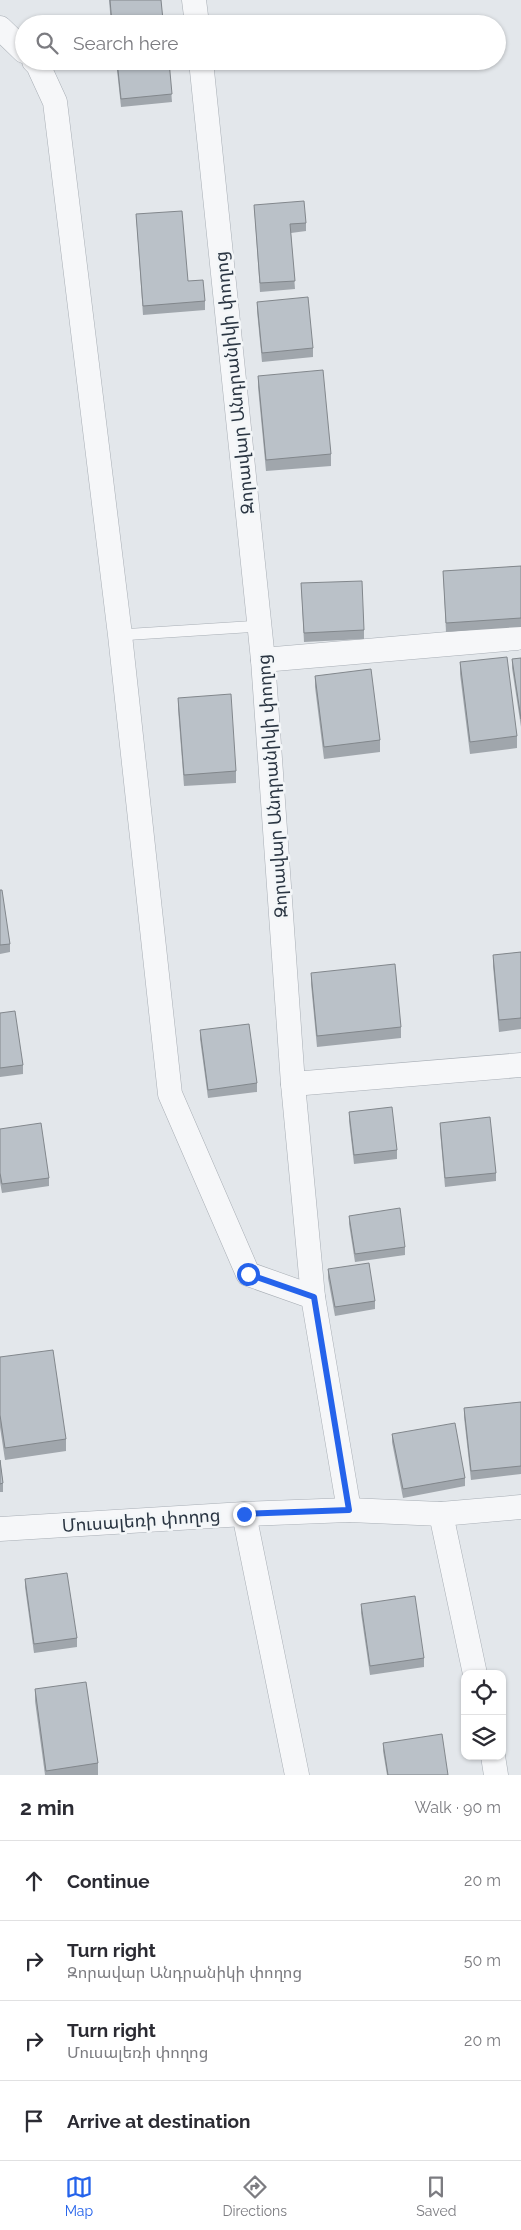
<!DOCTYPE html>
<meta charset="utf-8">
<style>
body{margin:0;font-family:Raleway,"Noto Sans Armenian",sans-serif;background:#f7f7f7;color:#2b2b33}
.controls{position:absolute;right:15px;bottom:15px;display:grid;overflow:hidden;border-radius:10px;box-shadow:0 1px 4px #0004}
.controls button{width:45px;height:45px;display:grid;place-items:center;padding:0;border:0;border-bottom:1px solid #e1e1e2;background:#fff;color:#2b2b33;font:25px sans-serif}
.stop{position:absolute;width:15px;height:15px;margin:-11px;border:4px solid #2563eb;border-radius:50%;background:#fff}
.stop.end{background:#2563eb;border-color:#fff;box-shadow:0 1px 5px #0008}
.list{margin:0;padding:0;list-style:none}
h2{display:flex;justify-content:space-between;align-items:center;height:65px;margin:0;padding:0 20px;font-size:21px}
h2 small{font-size:16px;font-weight:400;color:#7c7c81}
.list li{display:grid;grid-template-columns:32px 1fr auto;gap:15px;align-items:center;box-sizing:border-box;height:80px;padding:0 20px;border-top:1px solid #e1e1e2}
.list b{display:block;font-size:19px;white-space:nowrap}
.list p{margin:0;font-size:16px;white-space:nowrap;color:#7c7c81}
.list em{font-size:16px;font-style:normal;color:#7c7c81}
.icon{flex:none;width:28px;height:28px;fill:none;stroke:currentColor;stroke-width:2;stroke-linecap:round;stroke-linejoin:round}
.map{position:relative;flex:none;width:521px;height:1775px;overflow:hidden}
.search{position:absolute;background:#fff;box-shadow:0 1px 4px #0004;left:15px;right:15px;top:15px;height:55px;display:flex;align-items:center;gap:12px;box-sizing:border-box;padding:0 18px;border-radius:28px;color:#7c7c81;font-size:19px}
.sheet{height:385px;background:#fff}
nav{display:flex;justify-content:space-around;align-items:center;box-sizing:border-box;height:70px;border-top:1px solid #e1e1e2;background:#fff;font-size:14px;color:#7c7c81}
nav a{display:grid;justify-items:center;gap:2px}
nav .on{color:#2563eb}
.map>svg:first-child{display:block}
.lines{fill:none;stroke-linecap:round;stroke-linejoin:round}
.lane-casing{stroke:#a8aeb5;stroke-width:12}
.street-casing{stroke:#a8aeb5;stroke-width:25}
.lane{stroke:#f6f7f9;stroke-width:11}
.street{stroke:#f6f7f9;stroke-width:24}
.wall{fill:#a0a6ac}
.building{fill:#bac1c8;stroke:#82878c}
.route{stroke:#2563eb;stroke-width:6}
.labels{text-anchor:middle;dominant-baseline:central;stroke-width:5;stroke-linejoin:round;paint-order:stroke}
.street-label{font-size:18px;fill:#2b3643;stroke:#f3f6f8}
</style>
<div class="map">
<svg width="521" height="1775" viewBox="0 0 521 1775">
<rect width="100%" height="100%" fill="#e3e7eb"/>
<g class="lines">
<defs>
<polyline id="lane" points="120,635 259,626"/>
<g id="street">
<polyline points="194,0 197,24"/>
<polyline points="0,28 24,51"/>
<polyline points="34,61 38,65 55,102 120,635 170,1094 248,1274 313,1297"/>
<polyline points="201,61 263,660 293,1084 313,1297 349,1510"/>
<polyline points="263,660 517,638"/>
<polyline points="293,1084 521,1065"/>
<polyline points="244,1514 297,1775"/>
<polyline points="441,1514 475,1674"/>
<polyline points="0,1529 244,1514 349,1510 441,1514 521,1507"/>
<polyline points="493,1756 496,1775"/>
</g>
</defs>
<use href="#lane" class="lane-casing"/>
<use href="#street" class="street-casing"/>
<use href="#lane" class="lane"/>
<use href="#street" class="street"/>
</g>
<g class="wall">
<polygon points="109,0 161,0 163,24 111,24"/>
<polygon points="116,61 169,61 172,102 121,107"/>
<polygon points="254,205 306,223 306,231 291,233 295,289 260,292"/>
<polygon points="136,214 188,281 205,301 205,310 143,315"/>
<polygon points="257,302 313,348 313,357 262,362 257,311"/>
<polygon points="258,376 331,454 331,466 266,471 258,387"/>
<polygon points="521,566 521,627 446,632 443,571"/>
<polygon points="301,583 364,630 364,639 304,642"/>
<polygon points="521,658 521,727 512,668 512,659"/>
<polygon points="460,662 517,736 517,748 470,754 460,674"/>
<polygon points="315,676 380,740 380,752 324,759 315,687"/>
<polygon points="178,698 236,771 236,783 184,786 178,709"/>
<polygon points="0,890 10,944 10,952 0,954"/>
<polygon points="521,952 521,1029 499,1032 493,966 493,955"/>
<polygon points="311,973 401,1027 401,1038 317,1047 311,984"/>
<polygon points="0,1013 23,1065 23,1074 0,1077"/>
<polygon points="200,1030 257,1083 257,1092 208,1098 200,1039"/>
<polygon points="349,1112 397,1150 397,1159 354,1164 349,1121"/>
<polygon points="440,1123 496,1173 496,1181 445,1187 440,1131"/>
<polygon points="0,1129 49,1178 49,1186 2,1193 0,1182"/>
<polygon points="349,1216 405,1247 405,1255 355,1262 349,1224"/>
<polygon points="328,1269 375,1301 375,1309 335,1316 328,1278"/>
<polygon points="0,1357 66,1439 66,1451 5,1460 0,1427"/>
<polygon points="521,1402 521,1474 471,1480 464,1417 464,1408"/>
<polygon points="392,1434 465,1478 465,1486 403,1498 392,1442"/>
<polygon points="0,1460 3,1483 3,1492 0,1492"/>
<polygon points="25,1579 77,1638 77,1647 34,1653 25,1587"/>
<polygon points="361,1604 424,1658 424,1667 370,1675 361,1613"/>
<polygon points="35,1689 98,1763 98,1775 45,1775 35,1701"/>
<polygon points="383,1743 448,1775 387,1775 383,1751"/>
</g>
<g class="building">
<polygon points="110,0 161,0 163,20 112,24"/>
<polygon points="117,61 169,61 172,94 121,99"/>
<polygon points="304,201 306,223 290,224 295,281 260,283 254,205"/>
<polygon points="182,211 188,281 203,280 205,301 143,306 136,214"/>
<polygon points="308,297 313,348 262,353 257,302"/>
<polygon points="323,370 331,454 266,460 258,376"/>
<polygon points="521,566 521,618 446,623 443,571"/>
<polygon points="362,581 364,630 304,633 301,583"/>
<polygon points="507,657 517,736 470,742 460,662"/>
<polygon points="521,658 521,719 512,659"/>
<polygon points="371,669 380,740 324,747 315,676"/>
<polygon points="231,694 236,771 184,775 178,698"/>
<polygon points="0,890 2,890 10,944 0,945"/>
<polygon points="521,952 521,1018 499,1020 493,955"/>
<polygon points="395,964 401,1027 317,1036 311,973"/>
<polygon points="15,1011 23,1065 0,1068 0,1013"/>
<polygon points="249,1024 257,1083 208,1090 200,1030"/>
<polygon points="392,1107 397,1150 354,1155 349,1112"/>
<polygon points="490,1117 496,1173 445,1178 440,1123"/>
<polygon points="41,1123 49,1178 2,1184 0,1173 0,1129"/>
<polygon points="400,1208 405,1247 355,1254 349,1216"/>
<polygon points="369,1263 375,1301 335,1307 328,1269"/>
<polygon points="53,1350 66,1439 5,1448 0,1415 0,1357"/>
<polygon points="521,1402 521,1466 471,1471 464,1408"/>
<polygon points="455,1423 465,1478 403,1489 392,1434"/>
<polygon points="0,1460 3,1483 0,1484"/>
<polygon points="67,1573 77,1638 34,1644 25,1579"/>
<polygon points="415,1596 424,1658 370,1666 361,1604"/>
<polygon points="86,1682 98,1763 46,1771 35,1689"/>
<polygon points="442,1734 448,1775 388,1775 383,1743"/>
</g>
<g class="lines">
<polyline class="route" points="244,1514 349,1510 314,1297 248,1274"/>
</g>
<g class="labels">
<g class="street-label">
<text transform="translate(234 383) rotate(-96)">Զորավար Անդրանիկի փողոց</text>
<text transform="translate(272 786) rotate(-94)">Զորավար Անդրանիկի փողոց</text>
<text transform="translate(141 1520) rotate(-4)">Մուսալեռի փողոց</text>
</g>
</g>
</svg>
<div class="controls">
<button><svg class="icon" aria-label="locate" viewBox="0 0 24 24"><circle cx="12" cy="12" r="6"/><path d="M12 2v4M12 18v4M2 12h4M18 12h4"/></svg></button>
<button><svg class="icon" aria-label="layers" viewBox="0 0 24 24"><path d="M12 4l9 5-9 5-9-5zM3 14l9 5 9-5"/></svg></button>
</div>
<div class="stop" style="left:248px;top:1274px"></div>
<div class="stop end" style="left:244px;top:1514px"></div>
<div class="search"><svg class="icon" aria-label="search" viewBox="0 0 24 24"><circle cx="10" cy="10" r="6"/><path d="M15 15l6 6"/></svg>Search here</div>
</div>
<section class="sheet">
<h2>2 min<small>Walk · 90 m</small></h2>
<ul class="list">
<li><svg class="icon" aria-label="ahead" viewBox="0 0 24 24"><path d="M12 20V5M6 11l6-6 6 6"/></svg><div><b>Continue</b></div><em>20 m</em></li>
<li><svg class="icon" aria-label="right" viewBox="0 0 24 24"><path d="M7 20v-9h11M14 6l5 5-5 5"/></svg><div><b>Turn right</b><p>Զորավար Անդրանիկի փողոց</p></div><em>50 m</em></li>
<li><svg class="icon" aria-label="right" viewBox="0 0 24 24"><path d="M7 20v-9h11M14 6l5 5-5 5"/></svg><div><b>Turn right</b><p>Մուսալեռի փողոց</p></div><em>20 m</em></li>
<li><svg class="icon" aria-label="arrive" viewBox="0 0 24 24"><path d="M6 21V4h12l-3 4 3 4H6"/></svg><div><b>Arrive at destination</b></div></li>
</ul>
</section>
<nav>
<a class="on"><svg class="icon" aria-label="map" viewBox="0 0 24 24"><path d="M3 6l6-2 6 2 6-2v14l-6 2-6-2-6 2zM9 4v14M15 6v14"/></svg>Map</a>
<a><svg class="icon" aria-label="directions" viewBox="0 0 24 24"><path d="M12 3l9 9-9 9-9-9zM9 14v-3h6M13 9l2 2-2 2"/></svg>Directions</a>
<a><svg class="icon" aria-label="saved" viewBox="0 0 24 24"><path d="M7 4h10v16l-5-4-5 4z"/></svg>Saved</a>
</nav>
